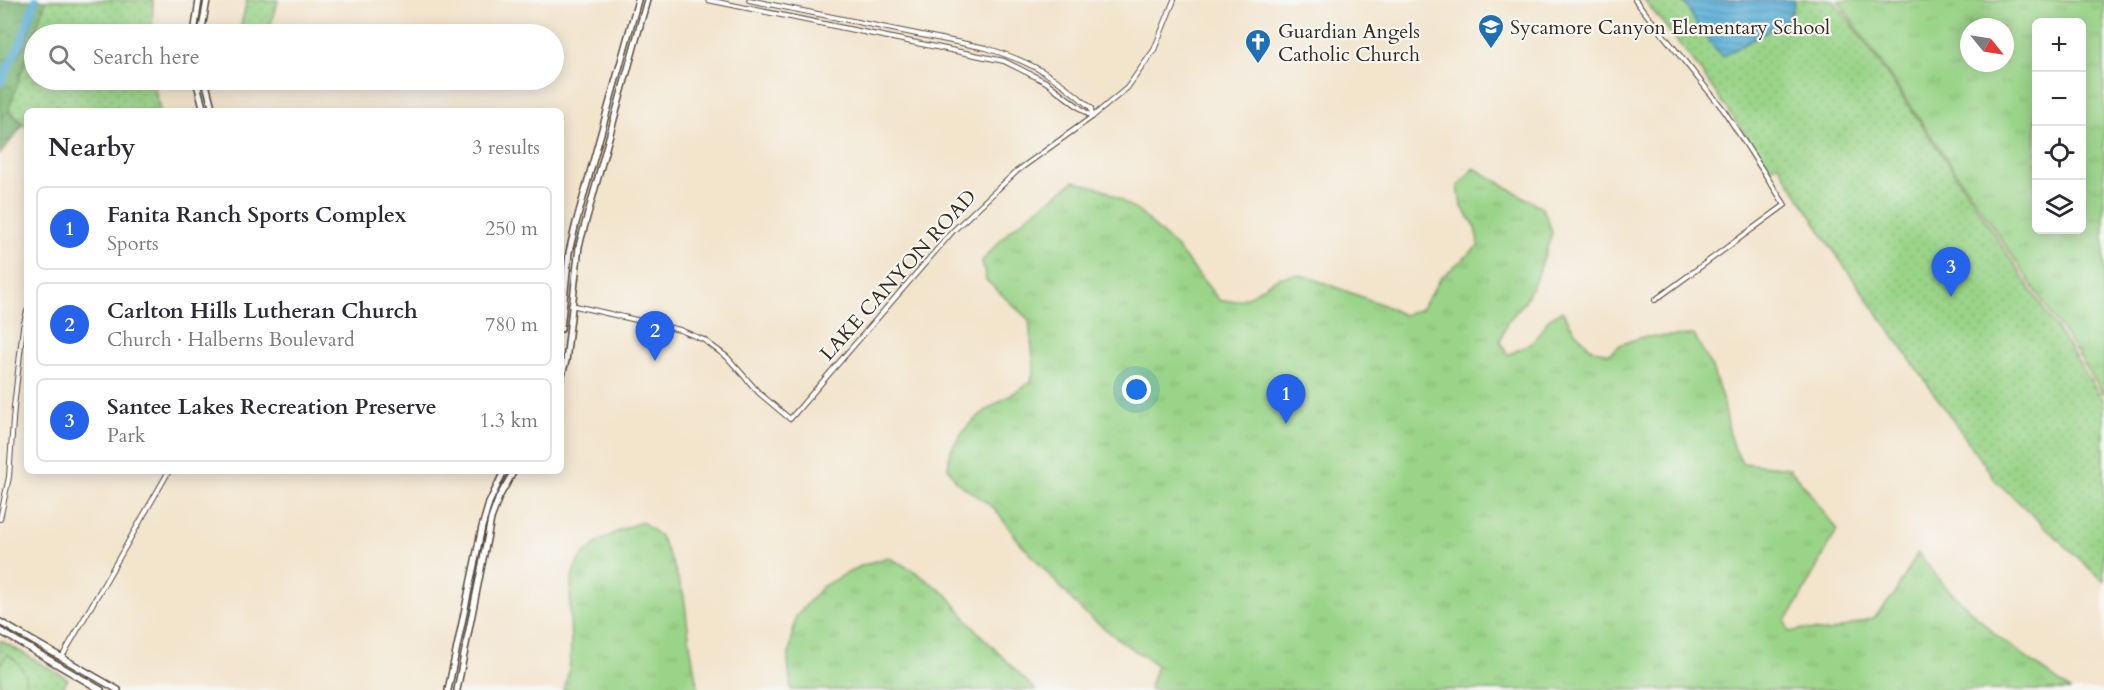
<!DOCTYPE html>
<meta charset="utf-8">
<style>
body{margin:0;font-family:Cardo,serif;background:#f7f7f7;color:#2b2b33}
.controls{position:absolute;right:18px;top:18px;display:grid;overflow:hidden;border-radius:9px;box-shadow:0 3px 15px #0003}
.controls button{width:54px;height:54px;display:grid;place-items:center;padding:0;border:0;border-bottom:2px solid #e1e1e2;background:#fff;color:#2b2b33;font:30px sans-serif}
.compass{position:absolute;left:1960px;top:18px;width:54px;height:54px;border-radius:50%;background:#fff;box-shadow:0 3px 15px #0003;rotate:120deg}
.you{position:absolute;left:1137px;top:390px;width:21px;height:21px;margin:-15px;border:4px solid #fff;border-radius:50%;background:#1a73e8;box-shadow:0 0 0 9px #1a73e833}
.badge{display:grid;place-items:center;width:39px;height:39px;border-radius:50%;background:#2563eb;color:#fff;font-size:20px;font-weight:700}
.pin{position:absolute;translate:-50% -50px;filter:drop-shadow(0 2px 3px #0008)}
.pin::after{content:'';position:absolute;top:32px;width:21px;height:18px;background:inherit;clip-path:polygon(0 0,100% 0,50% 100%)}
.list{margin:0;padding:0;list-style:none}
h2{display:flex;justify-content:space-between;align-items:center;height:78px;margin:0;padding:0 24px;font-size:26px}
h2 small{font-size:20px;font-weight:400;color:#7c7c81}
.list li{display:grid;grid-template-columns:39px 1fr auto;gap:18px;align-items:center;box-sizing:border-box;height:84px;margin:0 12px 12px;padding:0 12px;border:2px solid #e1e1e2;border-radius:9px}
.list b{display:block;font-size:22px;white-space:nowrap}
.list p{margin:0;font-size:20px;white-space:nowrap;color:#7c7c81}
.list em{font-size:20px;font-style:normal;color:#7c7c81}
.icon{flex:none;width:33px;height:33px;fill:none;stroke:currentColor;stroke-width:2;stroke-linecap:round;stroke-linejoin:round}
.map{position:relative;flex:none;width:2104px;height:690px;overflow:hidden}
.search{position:absolute;background:#fff;box-shadow:0 3px 15px #0003;left:24px;top:24px;width:540px;height:66px;display:flex;align-items:center;gap:15px;box-sizing:border-box;padding:0 21px;border-radius:33px;color:#7c7c81;font-size:22px}
.panel{position:absolute;background:#fff;box-shadow:0 3px 15px #0003;left:24px;top:108px;width:540px;height:366px;border-radius:9px}
.map>svg:first-child{display:block}
.grass{fill:url(#grass-tufts);stroke:#6a7f53;stroke-width:1.5;fill-rule:evenodd}
.forest{fill:url(#forest-crowns);stroke:#5b7049;stroke-width:1.5}
.park{fill:url(#park-dots);stroke:#6a7f53;stroke-width:1.5}
.pitch{fill:#9ad488;stroke:#6a7f53;stroke-width:1.5}
.water{fill:url(#water-rules);stroke:#4b6c7a;stroke-width:1.5}
.lines{fill:none;stroke-linecap:round;stroke-linejoin:round}
.river{stroke:#5bafd7;stroke-width:8}
.minor-casing{stroke:#574638;stroke-width:6}
.major-casing{stroke:#574638;stroke-width:8}
.minor{stroke:#fff;stroke-width:4}
.major{stroke:#fff;stroke-width:5}
.labels{text-anchor:middle;dominant-baseline:central;stroke-width:4.5;stroke-linejoin:round;paint-order:stroke}
.poi-label{font-size:20px;fill:#3b2a1e;stroke:#f6f6f2;text-anchor:start}
.street-label{font-size:20px;fill:#3b2a1e;stroke:#f6f6f2}
</style>
<div class="map">
<svg width="2104" height="690" viewBox="0 0 2104 690">
<defs>
<pattern id="grass-tufts" width="24" height="20" patternUnits="userSpaceOnUse" patternTransform="scale(1.5)"><rect width="24" height="20" fill="#9ad488"/><path d="M3 7l-1-3M5 7V3M7 7l1-3M15 17l-1-3M17 17v-4M19 17l1-3" fill="none" stroke="#86b675"/></pattern>
<pattern id="forest-crowns" width="20" height="18" patternUnits="userSpaceOnUse" patternTransform="scale(1.5)"><rect width="20" height="18" fill="#7bb674"/><path d="M2 6a3 3 0 1 1 6 0M12 15a3 3 0 1 1 6 0" fill="none" stroke="#66945f"/></pattern>
<pattern id="park-dots" width="8" height="8" patternUnits="userSpaceOnUse" patternTransform="scale(1.5)"><rect width="8" height="8" fill="#9ad488"/><path d="M2 2h.1M6 6h.1" fill="none" stroke="#86b675" stroke-width="1.8" stroke-linecap="round"/></pattern>
<pattern id="water-rules" width="6" height="5" patternUnits="userSpaceOnUse" patternTransform="scale(1.5)"><rect width="6" height="5" fill="#5bafd7"/><path d="M0 2.5h6" fill="none" stroke="#4c8fae"/></pattern>
</defs>
<rect width="100%" height="100%" fill="#f6f6f2"/>
<filter id="ink" filterUnits="userSpaceOnUse"><feTurbulence type="fractalNoise" baseFrequency=".0167" numOctaves="2"/><feDisplacementMap in="SourceGraphic" scale="12" xChannelSelector="R" yChannelSelector="G"/><feConvolveMatrix kernelMatrix="1 2 1 2 8 2 1 2 1" color-interpolation-filters="sRGB"/></filter>
<filter id="wash" filterUnits="userSpaceOnUse"><feTurbulence type="fractalNoise" baseFrequency=".008" numOctaves="4" result="noise"/><feDisplacementMap in="SourceGraphic" scale="24" xChannelSelector="R" yChannelSelector="G"/><feGaussianBlur stdDeviation="1.35" result="paint"/><feColorMatrix in="noise" values="0 0 0 0 0 0 0 0 0 0 0 0 0 0 0 0 0 1.4 0 .05"/><feComposite in="paint" operator="in"/></filter>
<g filter="url(#wash)">
<rect width="100%" height="100%" fill="#f3e4cc"/>
<g class="grass">
<path d="M1838 0H2104V394L1988 219ZM2082 22V230H2036V22ZM1969 27H2005V63H1969Z"/>
<path d="M1474 168 1541 207 1547 217 1552 233 1538 275 1525 301 1506 324 1500 342 1508 355 1532 343 1550 318 1562 311 1574 330 1590 348 1608 354 1622 344 1642 337 1694 335 1712 368 1724 404 1731 441 1742 463 1789 468 1806 488 1837 530 1795 607 1785 621 1789 632 1804 629 1829 632 1875 617 1893 596 1918 553 1944 585 1998 637 2070 690H1149L1157 665 1122 642 1082 611 1018 540 995 509 957 482 948 468C949 462 949 454 952 449 967 416 1003 401 1031 382L1034 368 1029 320 986 280 982 261 1009 231 1074 181 1104 189 1140 213 1177 248 1220 301C1225 301 1230 301 1235 301 1260 297 1272 269 1305 276L1381 304 1403 315 1421 309 1441 278 1479 245 1474 224 1461 206 1458 186Z"/>
<path d="M642 522 660 536 673 564 684 596 690 645 698 690H563C570 675 570 662 571 646 571 625 567 586 575 568 585 545 620 529 642 522Z"/>
<polygon points="888,557 914,571 947,595 975,629 1035,690 791,690 788,660 796,616 823,586 861,566"/>
</g>
<g class="forest">
<polygon points="0,0 33,0 19,40 0,75"/>
<polygon points="38,0 50,0 34,34 9,111 23,125 0,154 0,85 26,43"/>
</g>
<g class="park">
<polygon points="46,0 153,0 152,34 34,34 34,80 153,80 160,111 27,111 27,128 25,126 9,109"/>
<polygon points="247,0 278,0 268,34 239,34"/>
<polygon points="1644,0 1833,0 1852,24 1947,162 2104,401 2104,582 1996,481 1830,246 1778,164 1769,168 1694,62"/>
<polygon points="0,640 68,679 61,690 0,690"/>
</g>
<path class="pitch" d="M7 654C22 664 26 672 26 690H0V665Z"/>
<polygon class="water" points="1683,0 1795,0 1792,12 1785,22 1721,57 1697,25"/>
<g class="lines">
<polyline class="river" points="0,83 22,40 35,0"/>
</g>
</g>
<g filter="url(#ink)">
<g class="lines">
<defs>
<g id="minor">
<polyline points="708,0 1004,61 1046,82 1092,117"/>
<path d="M749 0 986 48C1031 62 1056 76 1091 108L1092 117"/>
<polyline points="1635,0 1723,109 1785,205 1655,300"/>
<polyline points="571,305 680,330 704,340 727,357 759,393 790,419 953,231 1017,171 1092,117 1127,88 1154,50 1174,0"/>
<polyline points="0,519 9,477 14,407 23,327 27,311"/>
<polyline points="62,657 169,471"/>
</g>
<g id="major">
<polyline points="194,34 199,0"/>
<polyline points="201,34 207,0"/>
<polyline points="196,80 204,111"/>
<polyline points="205,80 213,111"/>
<polyline points="561,329 569,252 576,223 638,0"/>
<polyline points="561,378 566,361 579,246 647,0"/>
<polyline points="0,622 118,690"/>
<polyline points="0,631 101,690"/>
<polyline points="448,690 482,527 489,503 504,471"/>
<polyline points="457,690 491,519 499,497 514,471"/>
</g>
</defs>
<use href="#minor" class="minor-casing"/>
<use href="#major" class="major-casing"/>
<use href="#minor" class="minor"/>
<use href="#major" class="major"/>
</g>
</g>
<defs>
<symbol id="school-pin" viewBox="-11 -11 22 30"><path d="M0 17L-7.5 6A9.5 9.5 0 1 1 7.5 6Z" fill="#1f6fb2" stroke="#f6f6f2"/><path d="M0-5L7-2L0 1L-7-2ZM-4 1L0 2.5L4 1V4Q0 6-4 4Z" fill="#fff"/></symbol>
<symbol id="church-pin" viewBox="-11 -11 22 30"><path d="M0 17L-7.5 6A9.5 9.5 0 1 1 7.5 6Z" fill="#1f6fb2" stroke="#f6f6f2"/><path d="M-1.2-6h2.4v3.5h3.3v2.4h-3.3V6h-2.4V-.1h-3.3v-2.4h3.3Z" fill="#fff"/></symbol>
</defs>
<g fill-rule="evenodd">
<use href="#school-pin" x="1476" y="12" width="30" height="40"/>
<use href="#church-pin" x="1243" y="27" width="30" height="40"/>
</g>
<g class="labels">
<g class="poi-label">
<text x="1510" y="27">Sycamore Canyon Elementary School</text>
<text x="1278" y="31">Guardian Angels<tspan x="1278" dy="23">Catholic Church</tspan></text>
</g>
<g class="street-label">
<text transform="translate(898 275) rotate(-48)">LAKE CANYON ROAD</text>
</g>
</g>
</svg>
<div class="controls">
<button>+</button>
<button>−</button>
<button><svg class="icon" aria-label="locate" viewBox="0 0 24 24"><circle cx="12" cy="12" r="6"/><path d="M12 2v4M12 18v4M2 12h4M18 12h4"/></svg></button>
<button><svg class="icon" aria-label="layers" viewBox="0 0 24 24"><path d="M12 4l9 5-9 5-9-5zM3 14l9 5 9-5"/></svg></button>
</div>
<svg class="compass" viewBox="-18 -18 36 36"><path d="M0-13l5 13h-10z" fill="#e53935"/><path d="M0 13l5-13h-10z" fill="#7c7c81"/></svg>
<div class="you"></div>
<div class="pin badge" style="left:1286px;top:424px">1</div>
<div class="pin badge" style="left:655px;top:361px">2</div>
<div class="pin badge" style="left:1951px;top:297px">3</div>
<div class="search"><svg class="icon" aria-label="search" viewBox="0 0 24 24"><circle cx="10" cy="10" r="6"/><path d="M15 15l6 6"/></svg>Search here</div>
<section class="panel">
<h2>Nearby<small>3 results</small></h2>
<ul class="list">
<li><span class="badge">1</span><div><b>Fanita Ranch Sports Complex</b><p>Sports</p></div><em>250 m</em></li>
<li><span class="badge">2</span><div><b>Carlton Hills Lutheran Church</b><p>Church · Halberns Boulevard</p></div><em>780 m</em></li>
<li><span class="badge">3</span><div><b>Santee Lakes Recreation Preserve</b><p>Park</p></div><em>1.3 km</em></li>
</ul>
</section>
</div>
